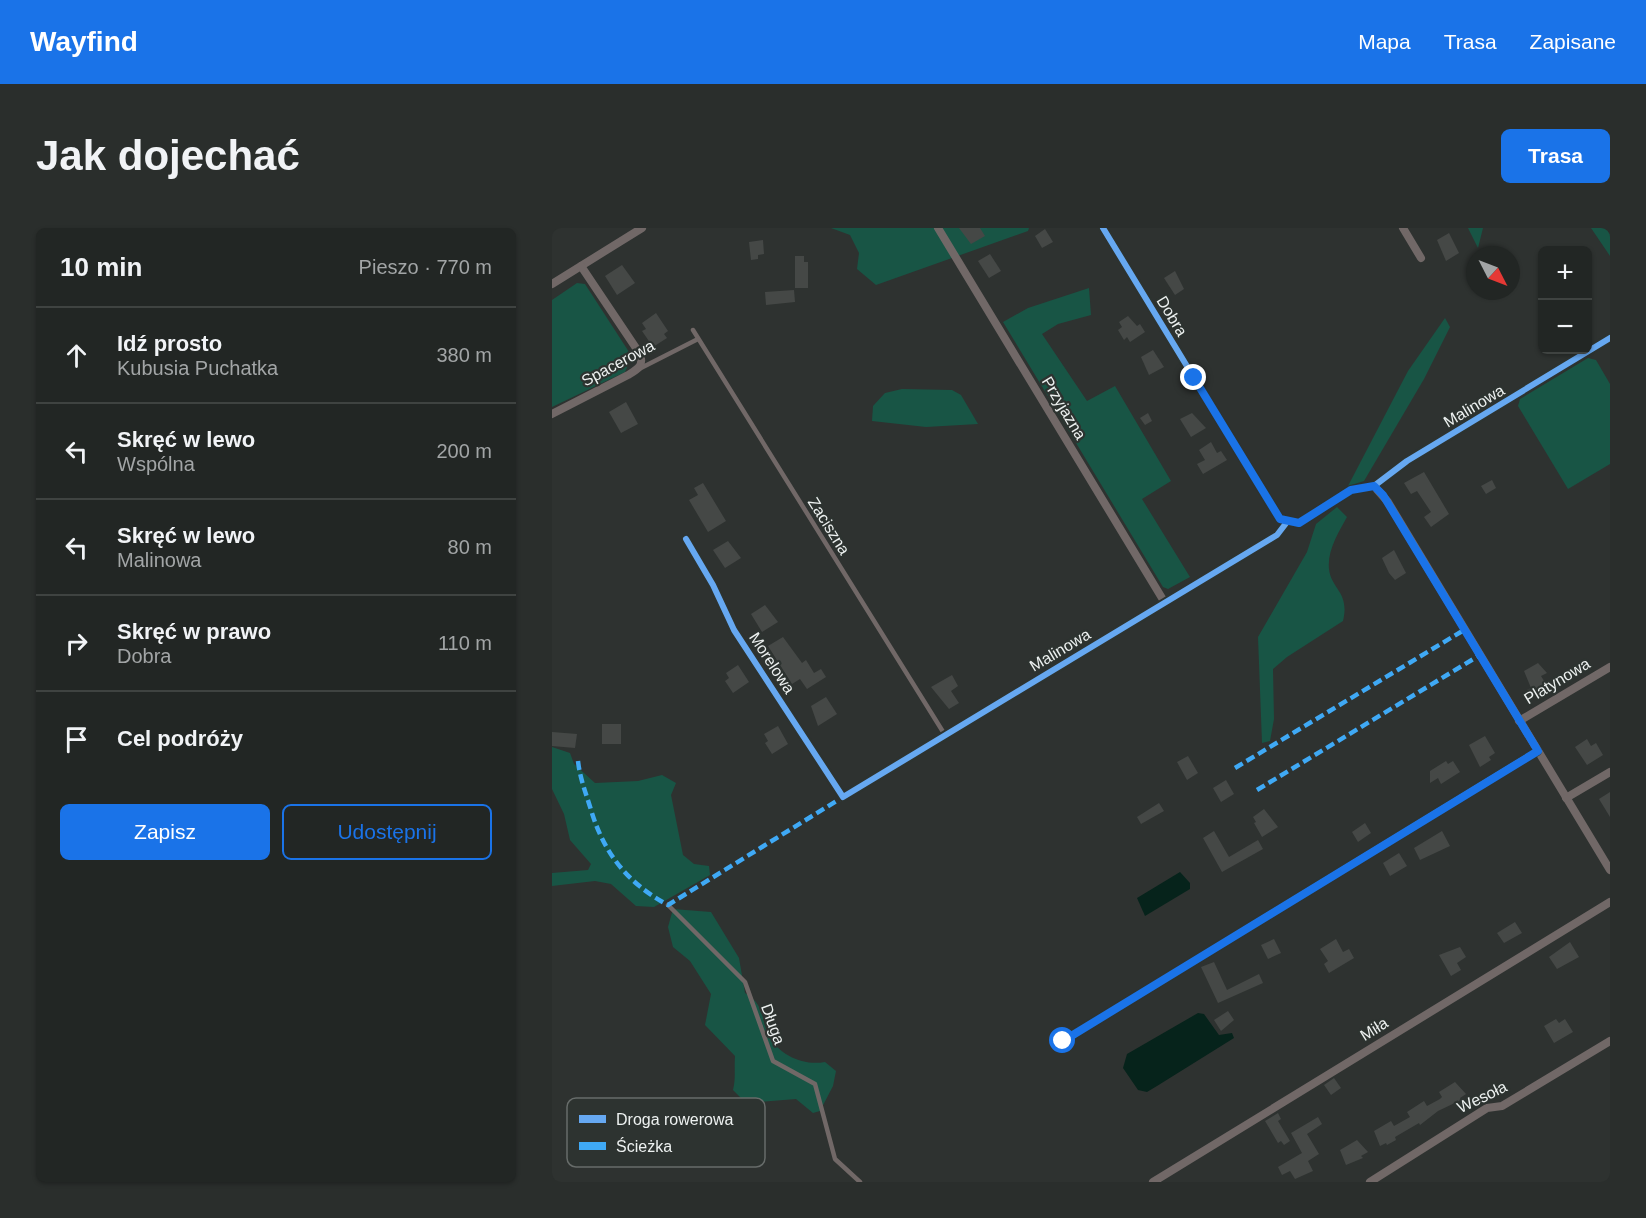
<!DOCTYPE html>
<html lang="pl">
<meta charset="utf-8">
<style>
body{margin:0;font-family:Helvetica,sans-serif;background:#2a2e2c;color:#f1f3f6}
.controls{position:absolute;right:18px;top:18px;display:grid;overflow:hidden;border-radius:9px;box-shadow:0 2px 4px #0004}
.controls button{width:54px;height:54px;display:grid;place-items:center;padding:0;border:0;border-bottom:2px solid #3f4341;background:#222624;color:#f1f3f6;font:30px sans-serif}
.compass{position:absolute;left:914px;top:18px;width:54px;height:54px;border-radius:50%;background:#222624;box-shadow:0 2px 4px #0004;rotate:132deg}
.stop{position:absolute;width:18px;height:18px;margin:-14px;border:4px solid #1a73e8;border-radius:50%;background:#fff}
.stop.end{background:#1a73e8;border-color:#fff;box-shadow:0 2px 6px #0008}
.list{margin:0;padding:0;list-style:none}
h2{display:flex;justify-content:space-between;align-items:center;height:78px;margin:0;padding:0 24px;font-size:26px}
h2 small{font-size:20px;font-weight:400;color:#a2a5a6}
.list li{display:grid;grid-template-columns:39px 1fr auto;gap:18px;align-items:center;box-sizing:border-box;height:96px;padding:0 24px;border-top:2px solid #3f4341}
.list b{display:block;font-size:22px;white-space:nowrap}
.list p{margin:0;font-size:20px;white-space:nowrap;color:#a2a5a6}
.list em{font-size:20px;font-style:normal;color:#a2a5a6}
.actions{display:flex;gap:12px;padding:18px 24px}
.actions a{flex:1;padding:14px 0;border:2px solid #1a73e8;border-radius:9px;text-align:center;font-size:21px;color:#1a73e8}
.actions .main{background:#1a73e8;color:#fff}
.icon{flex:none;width:33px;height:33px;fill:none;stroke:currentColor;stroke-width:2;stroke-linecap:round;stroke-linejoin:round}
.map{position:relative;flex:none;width:1058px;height:954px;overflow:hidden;border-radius:9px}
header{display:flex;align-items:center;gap:36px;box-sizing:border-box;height:84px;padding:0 30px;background:#1a73e8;color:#fff}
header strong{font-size:28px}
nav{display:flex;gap:33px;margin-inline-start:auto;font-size:21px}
.intro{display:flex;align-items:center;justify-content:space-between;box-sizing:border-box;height:144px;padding:0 36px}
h1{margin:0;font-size:42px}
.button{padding:15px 27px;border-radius:9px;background:#1a73e8;color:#fff;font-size:21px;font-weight:700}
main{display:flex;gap:36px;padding:0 36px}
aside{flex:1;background:#222624;border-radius:9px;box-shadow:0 2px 4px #0004}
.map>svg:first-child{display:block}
.green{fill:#185545}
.water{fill:#06231b}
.building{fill:#454846}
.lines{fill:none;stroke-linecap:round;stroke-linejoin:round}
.service{stroke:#716867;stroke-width:4.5}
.minor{stroke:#716867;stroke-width:8}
.quiet{stroke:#3fa9f5;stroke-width:4.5;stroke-dasharray:9 4.5;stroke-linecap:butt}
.cycleway-casing{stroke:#2d3330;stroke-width:10}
.cycleway{stroke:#66a8f1;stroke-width:6}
.route{stroke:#1a73e8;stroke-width:8}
.labels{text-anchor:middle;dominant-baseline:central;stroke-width:4.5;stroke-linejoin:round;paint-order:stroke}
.street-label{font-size:16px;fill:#edf1f0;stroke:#2d3330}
.key{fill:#2d3330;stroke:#676c6a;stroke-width:1.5}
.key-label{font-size:16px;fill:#edf1f0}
</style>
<header>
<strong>Wayfind</strong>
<nav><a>Mapa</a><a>Trasa</a><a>Zapisane</a></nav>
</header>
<div class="intro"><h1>Jak dojechać</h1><a class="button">Trasa</a></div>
<main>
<aside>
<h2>10 min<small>Pieszo · 770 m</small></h2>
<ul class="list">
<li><svg class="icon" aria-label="ahead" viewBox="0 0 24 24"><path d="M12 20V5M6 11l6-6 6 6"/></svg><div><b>Idź prosto</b><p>Kubusia Puchatka</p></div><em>380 m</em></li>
<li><svg class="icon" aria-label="left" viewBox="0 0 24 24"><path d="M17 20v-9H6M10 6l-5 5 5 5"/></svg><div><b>Skręć w lewo</b><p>Wspólna</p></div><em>200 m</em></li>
<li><svg class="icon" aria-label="left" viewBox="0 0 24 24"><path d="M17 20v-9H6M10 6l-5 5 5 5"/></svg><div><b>Skręć w lewo</b><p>Malinowa</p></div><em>80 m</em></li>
<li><svg class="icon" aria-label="right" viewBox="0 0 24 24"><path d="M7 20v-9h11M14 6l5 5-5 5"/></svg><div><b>Skręć w prawo</b><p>Dobra</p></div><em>110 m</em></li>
<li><svg class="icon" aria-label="arrive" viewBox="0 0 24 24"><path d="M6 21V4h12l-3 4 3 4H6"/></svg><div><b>Cel podróży</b></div></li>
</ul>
<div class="actions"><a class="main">Zapisz</a><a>Udostępnij</a></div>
</aside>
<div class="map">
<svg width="1058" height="954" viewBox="0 0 1058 954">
<rect width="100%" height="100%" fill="#2e3230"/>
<g class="green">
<polygon points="279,0 477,0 476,3 324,57 305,41 307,25 298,7"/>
<polygon points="916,0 931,0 926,20"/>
<polygon points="1039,0 1058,0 1058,28"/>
<polygon points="25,55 33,56 77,124 79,131 73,144 0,179 0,72"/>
<polygon points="537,60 539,87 506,96 490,106 535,173 563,158 619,253 590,271 638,349 616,361 611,359 451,94 476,80"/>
<polygon points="893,90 898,99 872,151 812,253 796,258 856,143"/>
<polygon points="1036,130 1044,132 1058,156 1058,236 1016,261 966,178 968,171"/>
<polygon points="350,161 400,162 409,167 426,196 374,199 320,193 321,178 333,165"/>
<path d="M785 279 795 289C787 304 775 322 777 341 779 361 798 364 791 393L735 429 721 441 722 491 718 513 710 515 706 409 755 324 764 296Z"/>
<polygon points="0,519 18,525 22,536 43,555 86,553 110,547 124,555 119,567 131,627 142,636 157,638 158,647 102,679 84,678 59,656 43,653 0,658 0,645 36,642 39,636 18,612 12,586 0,561"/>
<path d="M121 681 159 684 187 730 193 765C214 778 208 790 217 808 228 828 252 838 273 834L284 843 281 858 268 883 261 885 244 871 194 875 181 862C184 850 182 840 183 828L153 797 159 766 138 733 121 719 116 699Z"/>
</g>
<g class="water">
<polygon points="628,644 638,655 638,661 593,688 585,670"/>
<polygon points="646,785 652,786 667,807 680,805 682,810 605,858 595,864 586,862 571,840 575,826"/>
</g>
<g class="building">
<polygon points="407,0 428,0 433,8 419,16"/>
<polygon points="493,1 501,14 490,20 483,8"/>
<polygon points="897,5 907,25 894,33 885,12"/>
<polygon points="211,12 212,26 206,27 206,31 199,32 197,14"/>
<polygon points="438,26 449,43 437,50 426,33"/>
<polygon points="243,28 252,28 252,34 256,34 256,60 243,60"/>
<polygon points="70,37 83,55 65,67 53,48"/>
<polygon points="623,43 632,61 623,67 612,50"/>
<polygon points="242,62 243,74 214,77 213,64"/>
<polygon points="104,85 116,103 112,106 115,110 101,119 90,103 94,101 90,95"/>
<polygon points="576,88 585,98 588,96 593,104 578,114 575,109 572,112 566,102 570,99 567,94"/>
<polygon points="601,122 612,139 597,147 589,129"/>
<polygon points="74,174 86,196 69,205 57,184"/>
<polygon points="596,185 600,193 593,197 588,190"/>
<polygon points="640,185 654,200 639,209 628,191"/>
<polygon points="659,214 665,225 669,223 675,232 651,246 645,236 653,232 647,222"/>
<polygon points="872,244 897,286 879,299 872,289 879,284 865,263 859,266 852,255"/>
<polygon points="940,252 944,260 934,266 929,258"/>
<polygon points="151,255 174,293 156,304 137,272 146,267 142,260"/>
<polygon points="176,313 189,330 173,340 161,322"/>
<polygon points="842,322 854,345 843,352 837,345 830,330"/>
<polygon points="213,377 226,394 210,404 199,386"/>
<polygon points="231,409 250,435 254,432 262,445 269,441 274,449 255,461 248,451 240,456 216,418"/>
<polygon points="986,435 995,445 989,448 994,456 990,458 992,463 980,471 975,462 979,460 972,443"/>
<polygon points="186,437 197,454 181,465 173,453 177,450 174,445"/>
<polygon points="400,447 406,458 399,463 407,475 397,481 379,459"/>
<polygon points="274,469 285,486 266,498 259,478"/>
<rect x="50" y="496" width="19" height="20"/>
<polygon points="226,498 236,516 220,526 213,515 216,513 212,506"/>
<polygon points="0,504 25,506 23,520 0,518"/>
<polygon points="933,508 943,525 937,529 939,532 928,539 917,517"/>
<polygon points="1035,511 1039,518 1044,515 1051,527 1035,537 1023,519"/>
<polygon points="636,528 646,545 635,552 625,534"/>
<polygon points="894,533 896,536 901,533 908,544 889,556 886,550 878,555 878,543"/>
<polygon points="674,552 682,566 669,574 661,560"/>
<polygon points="1058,564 1058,589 1047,571"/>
<polygon points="607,575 612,583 589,596 585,589"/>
<polygon points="712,581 726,599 710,609 702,595 704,594 701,589"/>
<polygon points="813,595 819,605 806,614 800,604"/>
<polygon points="662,603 677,629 706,612 711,621 670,644 651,610"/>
<polygon points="890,603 898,618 868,632 862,620"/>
<polygon points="847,625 855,638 838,648 831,635"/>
<polygon points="963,694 970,705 952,715 945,705"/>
<polygon points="722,711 729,725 716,731 709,717"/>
<polygon points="784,711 791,724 797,721 802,730 777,745 772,736 776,733 768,721"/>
<polygon points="1018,714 1027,729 1005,741 997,729"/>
<polygon points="908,719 914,729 905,735 909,742 899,748 887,727"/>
<polygon points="662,734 675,762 707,746 711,755 666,775 649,739"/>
<polygon points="676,783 682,792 669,803 662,792"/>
<polygon points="1004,791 1007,795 1013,791 1021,804 1002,815 992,798"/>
<polygon points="782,850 789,860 779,867 772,857"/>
<polygon points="903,854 914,866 908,870 909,872 886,883 868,897 867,895 843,909 844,912 835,917 834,915 828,918 822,903 839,893 842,898 858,889 855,884 872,873 875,878 888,871 890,869 887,864"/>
<polygon points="726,885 729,891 726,893 738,913 732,917 729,913 726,915 713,893"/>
<polygon points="766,889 770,896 755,906 767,926 756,933 761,943 743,951 738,943 730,947 726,939 750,925 739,905"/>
<polygon points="805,912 816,924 809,928 811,930 794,937 788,922"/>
</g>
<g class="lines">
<g class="service">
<polyline points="141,102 393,507"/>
<polyline points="87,141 146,111"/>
<polyline points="116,677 193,754 221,833 263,856 283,931 308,954"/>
</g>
<g class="minor">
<polyline points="386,0 613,375"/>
<polyline points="551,0 723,283 728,291 747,295 799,262 822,258 855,233 1058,110"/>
<polyline points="851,0 869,30"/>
<polyline points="0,56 90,0"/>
<path d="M0 186 76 147C86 141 92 138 88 126L29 38"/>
<polyline points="822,258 836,274 1058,642"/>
<polyline points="134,311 161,357 182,402 291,569 725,307 735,294"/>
<polyline points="967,493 1058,439"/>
<polyline points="1014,570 1058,544"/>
<polyline points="511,813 985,523"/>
<polyline points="601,954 1058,674"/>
<polyline points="818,954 935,880 950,878 1058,813"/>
</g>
<g class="quiet">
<path d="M26 533C28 551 34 565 39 582 52 625 75 655 116 677L291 569"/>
<polyline points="683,540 912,402"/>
<polyline points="705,562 928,427"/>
</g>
<defs>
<g id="cycleway">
<polyline points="551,0 723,283 728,291 747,295 799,262 822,258 855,233 1058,110"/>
<polyline points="134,311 161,357 182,402 291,569 725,307 735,294"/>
<polyline points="511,813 985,523"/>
</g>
</defs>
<use href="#cycleway" class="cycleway-casing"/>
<use href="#cycleway" class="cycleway"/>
</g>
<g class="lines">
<polyline class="route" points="511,813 986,523 831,267 822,258 799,262 747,295 728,291 642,150"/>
</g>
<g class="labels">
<g class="street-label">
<text transform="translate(620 88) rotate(59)">Dobra</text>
<text transform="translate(66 135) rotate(-28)">Spacerowa</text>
<text transform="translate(922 178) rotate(-31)">Malinowa</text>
<text transform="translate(512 180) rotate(59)">Przyjazna</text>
<text transform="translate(277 298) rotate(58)">Zaciszna</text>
<text transform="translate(508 422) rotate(-31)">Malinowa</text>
<text transform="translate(220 435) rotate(57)">Morelowa</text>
<text transform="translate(1005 453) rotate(-31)">Platynowa</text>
<text transform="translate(221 796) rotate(70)">Długa</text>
<text transform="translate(822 801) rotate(-32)">Miła</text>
<text transform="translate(930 869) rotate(-26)">Wesoła</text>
</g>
</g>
<rect x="15" y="870" width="198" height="69" rx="9" class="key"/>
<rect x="27" y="887" width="27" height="8" fill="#66a8f1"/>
<rect x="27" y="914" width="27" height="8" fill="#3fa9f5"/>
<g class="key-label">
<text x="64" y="897">Droga rowerowa</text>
<text x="64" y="924">Ścieżka</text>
</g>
</svg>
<div class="controls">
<button>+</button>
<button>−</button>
</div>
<svg class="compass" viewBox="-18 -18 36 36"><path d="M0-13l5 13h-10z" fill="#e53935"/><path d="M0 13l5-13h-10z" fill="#a2a5a6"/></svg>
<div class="stop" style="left:511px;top:813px"></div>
<div class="stop end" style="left:642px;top:150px"></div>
</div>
</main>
